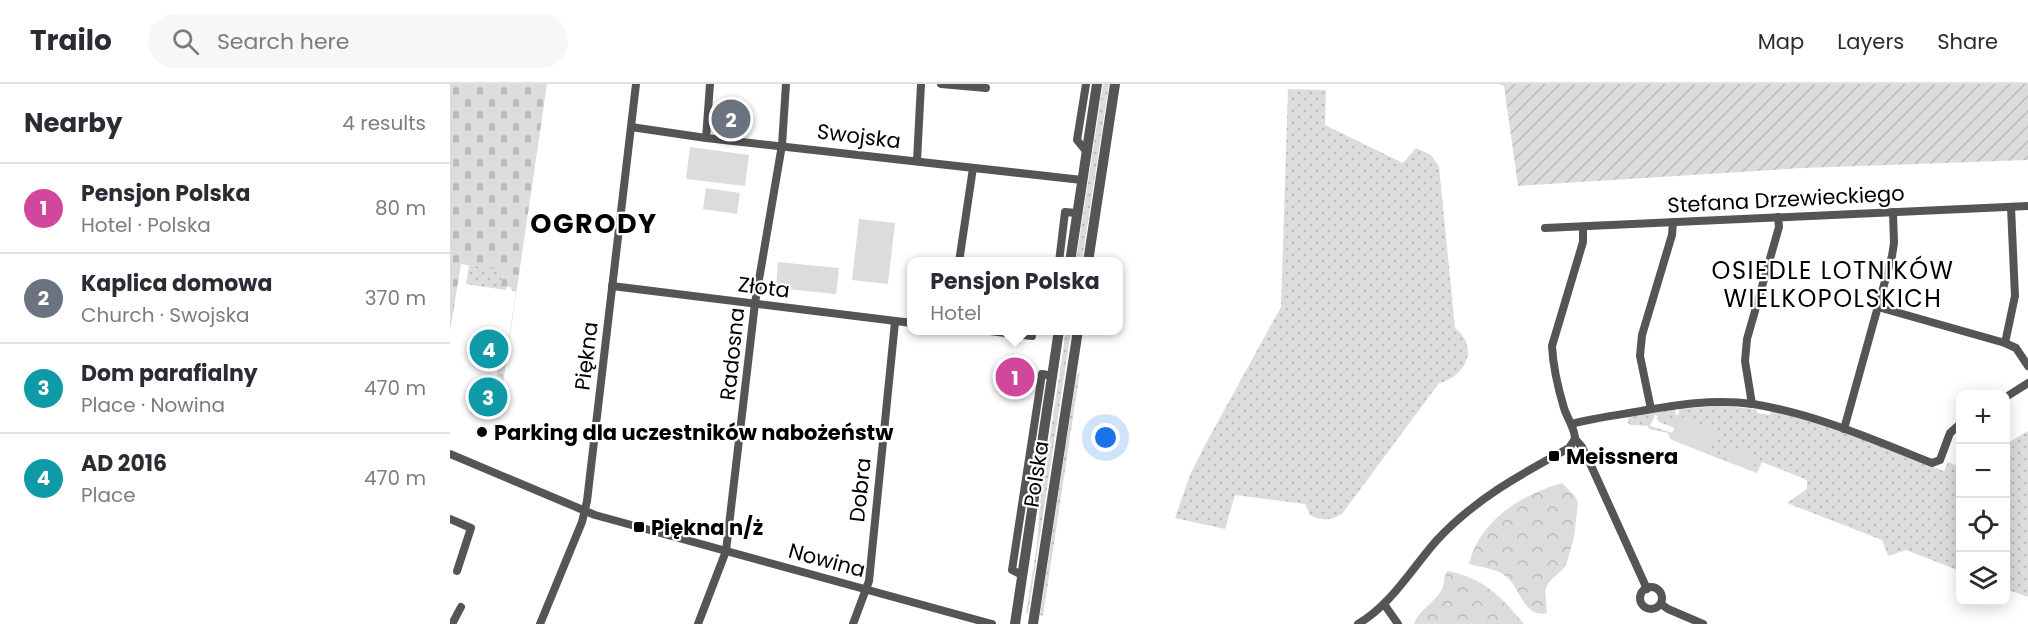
<!DOCTYPE html>
<meta charset="utf-8">
<style>
body{margin:0;font-family:Poppins,sans-serif;background:#f7f7f7;color:#2b2b33}
.controls{position:absolute;right:18px;bottom:18px;display:grid;overflow:hidden;border-radius:12px;box-shadow:0 3px 15px #0003}
.controls button{width:54px;height:54px;display:grid;place-items:center;padding:0;border:0;border-bottom:2px solid #e1e1e2;background:#fff;color:#2b2b33;font:30px sans-serif}
.you{position:absolute;left:656px;top:354px;width:21px;height:21px;margin:-15px;border:4px solid #fff;border-radius:50%;background:#1a73e8;box-shadow:0 0 0 9px #1a73e833}
.badge{display:grid;place-items:center;width:39px;height:39px;border-radius:50%;background:#2563eb;color:#fff;font-size:20px;font-weight:700}
.pin{position:absolute;translate:-50% -50%;border:3px solid #fff;box-shadow:0 2px 6px #0006}
.popup{position:absolute;left:457px;top:173px;width:216px;height:78px;box-sizing:border-box;display:grid;place-content:center;border-radius:12px;background:#fff;filter:drop-shadow(0 2px 4px #0005);font-size:20px;white-space:nowrap;color:#7c7c81}
.popup b{font-size:22px;color:#2b2b33}
.popup::after{content:'';position:absolute;left:50%;top:100%;margin-left:-12px;border:12px solid transparent;border-top-color:#fff}
.list{margin:0;padding:0;list-style:none}
h2{display:flex;justify-content:space-between;align-items:center;height:78px;margin:0;padding:0 24px;font-size:26px}
h2 small{font-size:20px;font-weight:400;color:#7c7c81}
.list li{display:grid;grid-template-columns:39px 1fr auto;gap:18px;align-items:center;box-sizing:border-box;height:90px;padding:0 24px;border-top:2px solid #e1e1e2}
.list b{display:block;font-size:22px;white-space:nowrap}
.list p{margin:0;font-size:20px;white-space:nowrap;color:#7c7c81}
.list em{font-size:20px;font-style:normal;color:#7c7c81}
.icon{flex:none;width:33px;height:33px;fill:none;stroke:currentColor;stroke-width:2;stroke-linecap:round;stroke-linejoin:round}
.map{position:relative;flex:none;width:1578px;height:540px;overflow:hidden}
header{display:flex;align-items:center;gap:36px;box-sizing:border-box;height:84px;padding:0 30px;background:#fff;border-bottom:2px solid #e1e1e2}
header strong{font-size:28px}
nav{display:flex;gap:33px;margin-inline-start:auto;font-size:21px}
.search{width:420px;height:54px;background:#f7f7f7;display:flex;align-items:center;gap:15px;box-sizing:border-box;padding:0 21px;border-radius:33px;color:#7c7c81;font-size:22px}
main{display:flex}
aside{flex:1;background:#fff}
.map>svg:first-child{display:block}
.grass{fill:url(#grass-dots)}
.forest{fill:url(#forest-crowns)}
.cemetery{fill:url(#cemetery-stones)}
.garden{fill:url(#garden-furrows)}
.pitch{fill:#dcdcdc}
.lines{fill:none;stroke-linecap:round;stroke-linejoin:round}
.minor{stroke:#555;stroke-width:8}
.tertiary{stroke:#555;stroke-width:10}
.poi-dot{fill:#000;stroke:#fff;stroke-width:2}
.labels{text-anchor:middle;dominant-baseline:central;stroke-width:4.5;stroke-linejoin:round;paint-order:stroke}
.street-label{font-size:21px;fill:#000;stroke:#fff}
.poi-label{font-size:21px;font-weight:bold;fill:#000;stroke:#fff;text-anchor:start}
.quarter-label{font-size:24px;letter-spacing:1.5px;fill:#000;stroke:#fff}
.district-label{font-size:27px;font-weight:bold;letter-spacing:1.5px;fill:#000;stroke:#fff}
</style>
<header>
<strong>Trailo</strong>
<div class="search"><svg class="icon" aria-label="search" viewBox="0 0 24 24"><circle cx="10" cy="10" r="6"/><path d="M15 15l6 6"/></svg>Search here</div>
<nav><a>Map</a><a>Layers</a><a>Share</a></nav>
</header>
<main>
<aside>
<h2>Nearby<small>4 results</small></h2>
<ul class="list">
<li><span class="badge" style="background:#d1479c">1</span><div><b>Pensjon Polska</b><p>Hotel · Polska</p></div><em>80 m</em></li>
<li><span class="badge" style="background:#6b7280">2</span><div><b>Kaplica domowa</b><p>Church · Swojska</p></div><em>370 m</em></li>
<li><span class="badge" style="background:#0f9aa8">3</span><div><b>Dom parafialny</b><p>Place · Nowina</p></div><em>470 m</em></li>
<li><span class="badge" style="background:#0f9aa8">4</span><div><b>AD 2016</b><p>Place</p></div><em>470 m</em></li>
</ul>
</aside>
<div class="map">
<svg width="1578" height="540" viewBox="0 0 1578 540">
<defs>
<pattern id="grass-dots" width="8" height="8" patternUnits="userSpaceOnUse" patternTransform="scale(1.5)"><rect width="8" height="8" fill="#dcdcdc"/><path d="M2 2h.1M6 6h.1" fill="none" stroke="#bbb" stroke-width="1.8" stroke-linecap="round"/></pattern>
<pattern id="forest-crowns" width="20" height="18" patternUnits="userSpaceOnUse" patternTransform="scale(1.5)"><rect width="20" height="18" fill="#dcdcdc"/><path d="M2 6a3 3 0 1 1 6 0M12 15a3 3 0 1 1 6 0" fill="none" stroke="#bbb"/></pattern>
<pattern id="cemetery-stones" width="16" height="16" patternUnits="userSpaceOnUse" patternTransform="scale(1.5)"><rect width="16" height="16" fill="#dcdcdc"/><path d="M2 7V4a2 2 0 0 1 4 0v3zM10 15v-3a2 2 0 0 1 4 0v3z" fill="#bbb"/></pattern>
<pattern id="garden-furrows" width="10" height="10" patternUnits="userSpaceOnUse" patternTransform="scale(1.5)"><rect width="10" height="10" fill="#dcdcdc"/><path d="M-1 1l2-2M0 10L10 0M9 11l2-2" fill="none" stroke="#bbb"/></pattern>
</defs>
<rect width="100%" height="100%" fill="#fff"/>
<g class="grass">
<polygon points="653,0 659,0 632,177 626,177"/>
<path d="M838 5 876 6 875 41 953 79 966 64 981 71 989 82 1005 244C1029 263 1017 292 989 299L892 430C880 437 872 437 860 431L855 420 785 411 775 445 725 434 740 391 755 361 831 223Z"/>
<polygon points="19,181 53,186 51,201 56,202 56,206 16,200"/>
<polygon points="61,203 67,204 48,334 21,330 22,321 31,322 31,326 47,328 48,314 46,311 48,301 45,300 48,283 53,268 57,268 66,208 61,206"/>
<polygon points="616,246 621,247 578,530 576,529 587,461 590,418"/>
<polygon points="630,287 593,532 590,531 626,294"/>
<path d="M1270 322 1306 325 1308 329 1320 331 1321 327C1380 341 1437 365 1494 387L1498 378 1510 383V487L1456 466 1438 472 1432 456 1337 419 1357 405V397L1355 395 1312 378 1307 389 1257 370 1261 358 1209 338 1206 334 1210 333 1205 331 1200 342 1223 349 1220 355 1218 349 1199 345 1198 342 1181 341 1178 339V335L1181 332 1225 325 1226 331 1229 330V325Z"/>
<polygon points="1578,347 1578,513 1556,505 1556,360"/>
</g>
<g class="forest">
<path d="M1112 399 1125 412 1128 419 1124 453 1116 482 1099 498 1095 506 1097 529C1071 535 1072 500 1051 489 1042 484 1029 483 1019 480 1029 437 1072 410 1112 399Z"/>
<path d="M998 487C1035 495 1051 512 1074 540H964C969 525 985 519 992 505 996 498 992 493 998 487Z"/>
</g>
<polygon class="cemetery" points="0,0 97,0 67,204 51,202 53,186 11,180 0,247"/>
<polygon class="garden" points="1049,0 1578,0 1578,76 1353,84 1068,102 1054,2"/>
<g class="pitch">
<polygon points="240,63 299,71 295,102 236,95"/>
<polygon points="256,104 290,109 287,130 253,125"/>
<polygon points="409,135 445,139 438,200 402,196"/>
<polygon points="328,178 389,184 386,210 326,204"/>
<polygon points="1229,332 1267,346 1257,370 1220,355"/>
<polygon points="1281,362 1308,373 1302,387 1275,376"/>
</g>
<g class="lines">
<g class="minor">
<polyline points="491,0 536,4"/>
<polyline points="181,43 256,54 632,96"/>
<polyline points="256,54 260,0"/>
<polyline points="636,67 627,56 636,0"/>
<polyline points="467,77 471,0"/>
<polyline points="1095,144 1578,122"/>
<polyline points="509,178 523,84"/>
<polyline points="609,178 615,128 627,129"/>
<polyline points="162,202 462,239"/>
<polyline points="1428,223 1555,259 1566,264 1578,282"/>
<polyline points="531,246 582,252"/>
<polyline points="1555,259 1565,212 1561,123"/>
<polyline points="1556,313 1578,299"/>
<polyline points="1302,320 1295,277 1297,255 1329,143 1328,133"/>
<polyline points="1201,325 1190,272 1192,251 1222,151 1223,138"/>
<path d="M1121 340C1140 335 1160 332 1179 329 1220 322 1261 314 1303 320 1365 330 1424 356 1482 379L1490 376 1500 349 1510 340"/>
<polyline points="1394,345 1442,172 1444,159 1443,128"/>
<path d="M1125 355C1125 344 1117 334 1114 324 1108 304 1103 282 1102 262L1133 158V143"/>
<polyline points="1125,355 1132,363 1139,377 1197,505"/>
<polyline points="0,370 145,431 542,540"/>
<polyline points="0,435 21,444 7,487"/>
<polyline points="572,491 562,486 592,290 603,292"/>
<circle cx="1201" cy="514" r="11"/>
<polyline points="934,520 948,540"/>
<polyline points="1211,520 1218,525 1253,540"/>
<polyline points="2,540 11,523"/>
<polyline points="90,540 132,438 137,417 186,0"/>
<polyline points="248,540 276,467 305,219 332,61 336,0"/>
<polyline points="403,540 419,497 445,238"/>
<path d="M908 540C942 520 962 484 987 456 1025 415 1071 390 1119 364L1125 355"/>
</g>
<g class="tertiary">
<polyline points="620,178 647,0"/>
<polyline points="638,178 665,0"/>
<polyline points="565,540 609,246"/>
<polyline points="583,540 628,246"/>
</g>
</g>
<g class="poi-dot">
<circle cx="32" cy="348" r="6"/>
<rect x="1098" y="366" width="12" height="12" rx="3"/>
<rect x="183" y="437" width="12" height="12" rx="3"/>
</g>
<g class="labels">
<g class="street-label">
<text transform="translate(409 52) rotate(7)">Swojska</text>
<text transform="translate(1336 115) rotate(-3)">Stefana Drzewieckiego</text>
<text transform="translate(314 203) rotate(7)">Złota</text>
<text transform="translate(282 270) rotate(-84)">Radosna</text>
<text transform="translate(136 272) rotate(-83)">Piękna</text>
<text transform="translate(586 390) rotate(-81)">Polska</text>
<text transform="translate(410 406) rotate(-84)">Dobra</text>
<text transform="translate(377 476) rotate(15)">Nowina</text>
</g>
<g class="poi-label">
<text x="44" y="348">Parking dla uczestników nabożeństw</text>
<text x="1116" y="372">Meissnera</text>
<text x="201" y="443">Piękna n/ż</text>
</g>
<g class="quarter-label">
<text x="1383" y="186">OSIEDLE LOTNIKÓW<tspan x="1383" dy="28">WIELKOPOLSKICH</tspan></text>
</g>
<g class="district-label">
<text x="144" y="139">OGRODY</text>
</g>
</g>
</svg>
<div class="controls">
<button>+</button>
<button>−</button>
<button><svg class="icon" aria-label="locate" viewBox="0 0 24 24"><circle cx="12" cy="12" r="6"/><path d="M12 2v4M12 18v4M2 12h4M18 12h4"/></svg></button>
<button><svg class="icon" aria-label="layers" viewBox="0 0 24 24"><path d="M12 4l9 5-9 5-9-5zM3 14l9 5 9-5"/></svg></button>
</div>
<div class="you"></div>
<div class="pin badge" style="left:565px;top:293px;background:#d1479c">1</div>
<div class="popup"><b>Pensjon Polska</b>Hotel</div>
<div class="pin badge" style="left:281px;top:35px;background:#6b7280">2</div>
<div class="pin badge" style="left:38px;top:313px;background:#0f9aa8">3</div>
<div class="pin badge" style="left:39px;top:265px;background:#0f9aa8">4</div>
</div>
</main>
